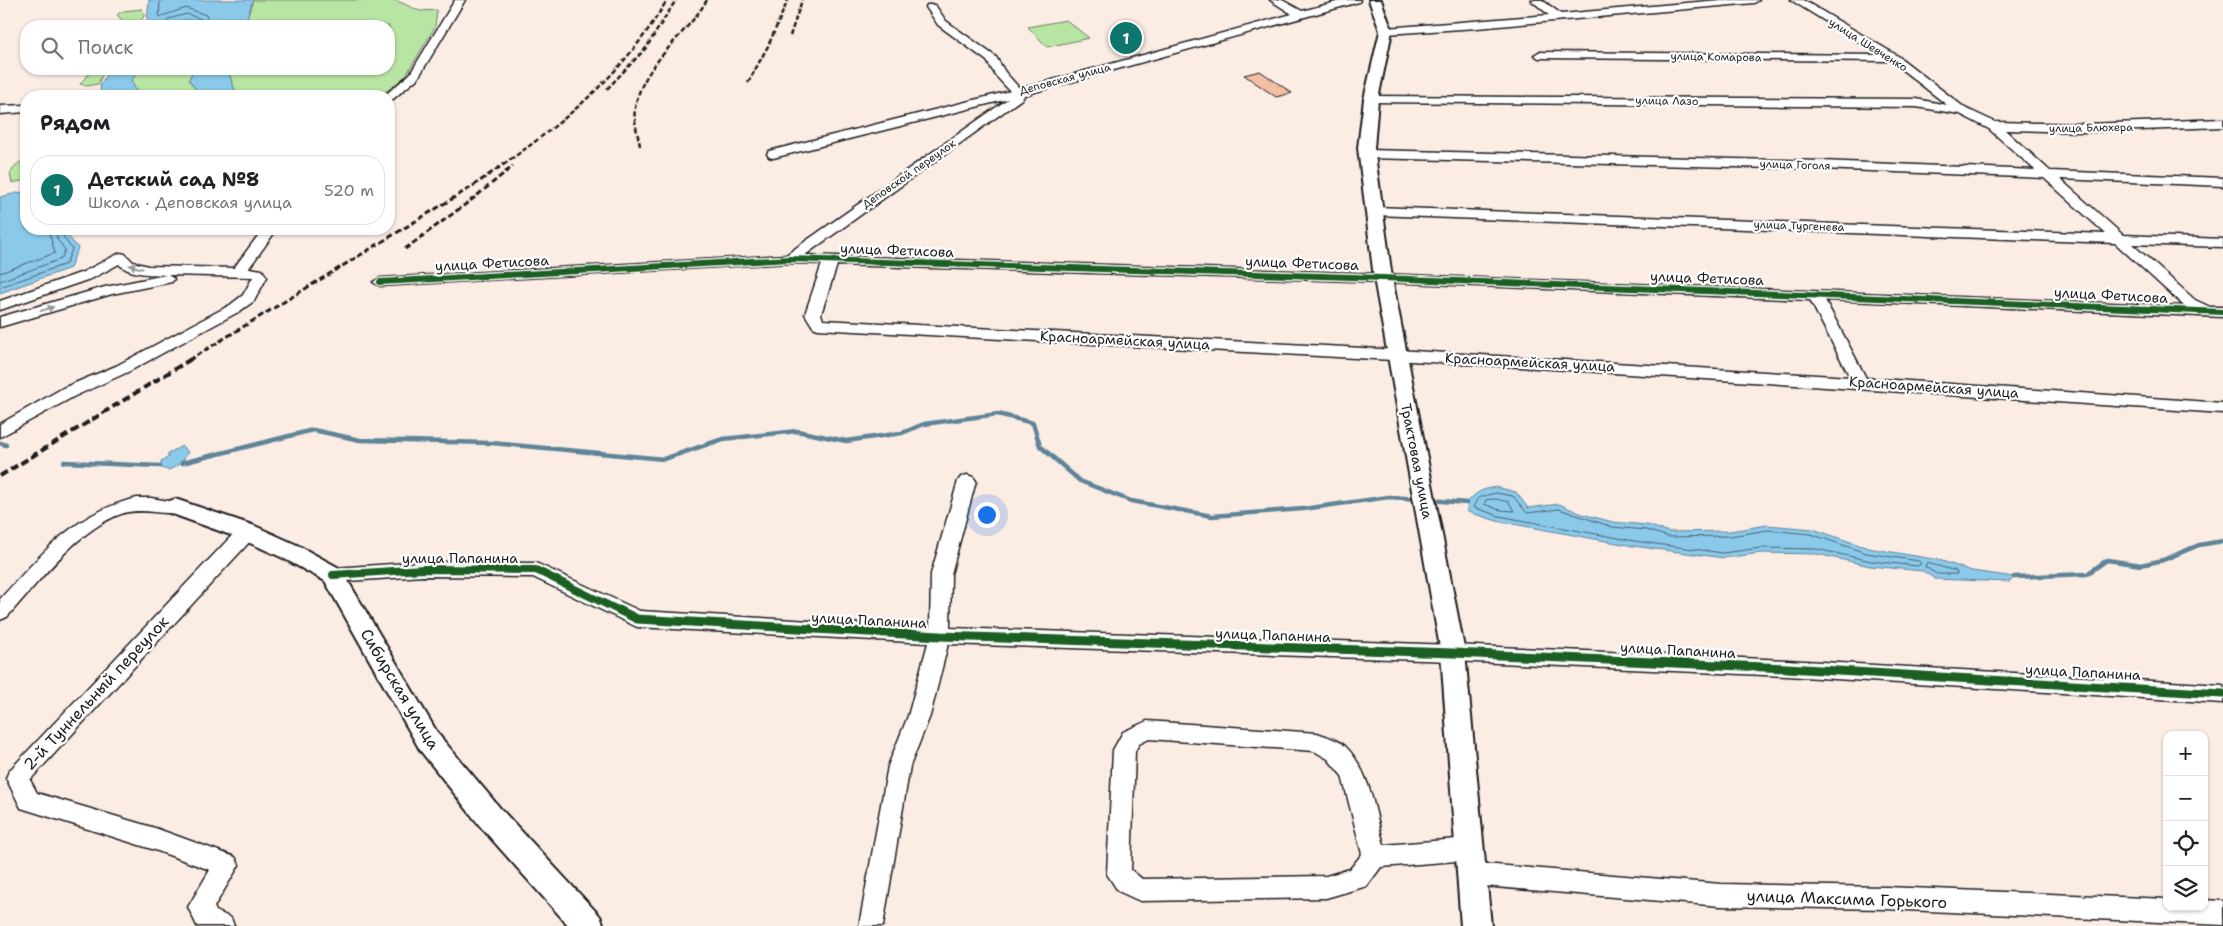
<!DOCTYPE html>
<html lang="ru">
<meta charset="utf-8">
<style>
body{margin:0;font-family:"Shantell Sans",sans-serif;background:#f2f2f2;color:#202124}
.controls{position:absolute;right:15px;bottom:15px;display:grid;overflow:hidden;border-radius:10px;box-shadow:0 1px 4px #0004}
.controls button{width:45px;height:45px;display:grid;place-items:center;padding:0;border:0;border-bottom:1px solid #e0e0e0;background:#fff;color:#202124;font:25px sans-serif}
.you{position:absolute;left:986px;top:514px;width:18px;height:18px;margin:-12px;border:4px solid #fff;border-radius:50%;background:#1a73e8;box-shadow:0 0 0 8px #1a73e833}
.badge{display:grid;place-items:center;width:32px;height:32px;border-radius:50%;background:#0f766e;color:#fff;font-size:16px;font-weight:700}
.pin{position:absolute;translate:-50% -50%;border:2px solid #fff;box-shadow:0 1px 5px #0006}
.list{margin:0;padding:0;list-style:none}
h2{display:flex;justify-content:space-between;align-items:center;height:65px;margin:0;padding:0 20px;font-size:21px}
h2 small{font-size:16px;font-weight:400;color:#757577}
.list li{display:grid;grid-template-columns:32px 1fr auto;gap:15px;align-items:center;box-sizing:border-box;height:70px;margin:0 10px 10px;padding:0 10px;border:1px solid #e0e0e0;border-radius:20px}
.list b{display:block;font-size:19px;white-space:nowrap}
.list p{margin:0;font-size:16px;white-space:nowrap;color:#757577}
.list em{font-size:16px;font-style:normal;color:#757577}
.icon{flex:none;width:28px;height:28px;fill:none;stroke:currentColor;stroke-width:2;stroke-linecap:round;stroke-linejoin:round}
.map{position:relative;flex:none;width:2223px;height:926px;overflow:hidden}
.search{position:absolute;background:#fff;box-shadow:0 1px 4px #0004;left:20px;top:20px;width:375px;height:55px;display:flex;align-items:center;gap:12px;box-sizing:border-box;padding:0 18px;border-radius:20px;color:#757577;font-size:19px}
.panel{position:absolute;background:#fff;box-shadow:0 1px 4px #0004;left:20px;top:90px;width:375px;height:145px;border-radius:20px}
.map>svg:first-child{display:block}
.green{fill:#b8e5a3;stroke:#6a8060}
.water{fill:#8bc9eb;stroke:#5f8498}
.lines{fill:none;stroke-linecap:round;stroke-linejoin:round}
.shore{stroke:#48616f;stroke-width:1}
.stream{stroke:#5f8498;stroke-width:4.5}
.building{fill:#f2bea4;stroke:#1c1c1c}
.minor-casing{stroke:#1c1c1c;stroke-width:3}
.tertiary-casing{stroke:#1c1c1c;stroke-width:4}
.minor{fill:#fff;fill-rule:evenodd}
.tertiary{fill:#fff;fill-rule:evenodd}
.rail-far2{stroke:#1c1c1c;stroke-width:2.5;stroke-dasharray:5 2.5;stroke-linecap:butt}
.rail-far1{stroke:#1c1c1c;stroke-width:3;stroke-dasharray:6 3;stroke-linecap:butt}
.rail{stroke:#1c1c1c;stroke-width:4;stroke-dasharray:8 4;stroke-linecap:butt}
.cycleway-far2-casing{stroke:#fff;stroke-width:9}
.cycleway-far1-casing{stroke:#fff;stroke-width:11}
.cycleway-casing{stroke:#fff;stroke-width:12}
.cycleway-far2{stroke:#1b5e20;stroke-width:6}
.cycleway-far1{stroke:#1b5e20;stroke-width:8}
.cycleway{stroke:#1b5e20;stroke-width:9}
.oneway{fill:#999}
.labels{text-anchor:middle;dominant-baseline:central;stroke-width:4.5;stroke-linejoin:round;paint-order:stroke}
.far-street-label{font-size:11px;fill:#1c1c1c;stroke:#fff}
.street-label{font-size:14px;fill:#1c1c1c;stroke:#fff}
.near-street-label{font-size:16px;fill:#1c1c1c;stroke:#fff}
</style>
<div class="map">
<svg width="2223" height="926" viewBox="0 0 2223 926">
<rect width="100%" height="100%" fill="#fbece4"/>
<filter id="ink" filterUnits="userSpaceOnUse"><feTurbulence type="fractalNoise" baseFrequency=".02" numOctaves="2"/><feDisplacementMap in="SourceGraphic" scale="10" xChannelSelector="R" yChannelSelector="G"/><feConvolveMatrix kernelMatrix="1 2 1 2 8 2 1 2 1" color-interpolation-filters="sRGB"/></filter>
<g filter="url(#ink)">
<g class="green">
<polygon points="253,0 395,0 420,11 437,10 435,27 405,77 380,96 237,96 229,74 230,69 389,69 389,26 244,26"/>
<polygon points="142,9 145,15 137,26 119,26 124,22 117,15 123,11"/>
<polygon points="1066,20 1089,38 1047,47 1028,27"/>
<polygon points="93,69 105,69 98,84 87,86 80,84"/>
<polygon points="140,69 193,69 189,80 201,96 139,96 131,81"/>
<polygon points="26,158 26,180 12,183 10,174 15,166"/>
</g>
<g class="water">
<polygon points="149,0 253,0 244,26 197,26 198,23 187,19 167,26 141,26 147,21"/>
<polygon points="110,69 140,69 131,81 139,96 101,96 100,85"/>
<polygon points="193,69 230,69 229,74 237,96 201,96 189,80"/>
<polygon points="26,191 26,229 66,229 68,236 78,248 70,268 0,293 0,197"/>
<polygon points="182,446 188,452 182,463 169,470 161,468 161,461 169,457 167,454"/>
<path d="M1496 487 1516 492 1528 508 1559 504 1582 514 1613 522 1647 525 1669 532 1730 531 1767 525 1813 529 1868 548 1939 560 1972 571 2014 577 2010 582 1935 579 1923 571 1870 566 1817 554 1761 553 1724 558 1633 546 1497 521 1468 512 1467 503C1475 492 1483 489 1496 487Z"/>
</g>
<g class="lines">
<g class="shore">
<polyline points="160,0 159,17 186,8 206,15 209,26"/>
<polyline points="165,26 168,19 187,14 201,19 203,26"/>
<polyline points="0,273 55,253 48,229"/>
<polyline points="0,281 61,259 65,250 57,239 56,229"/>
<polyline points="0,287 66,264 72,249 64,238 62,229"/>
<polygon points="1496,493 1513,496 1527,513 1559,509 1612,527 1646,530 1669,537 1730,536 1768,530 1811,534 1866,553 1919,561 1921,564 1918,566 1871,561 1817,549 1761,548 1723,553 1634,541 1499,516 1473,507 1478,498"/>
<polygon points="1496,499 1509,502 1514,511 1500,510 1484,504 1486,500"/>
<polygon points="1927,563 1956,571 1957,574 1937,574 1925,567"/>
</g>
<g class="stream">
<polyline points="0,443 6,445"/>
<polyline points="64,462 160,466"/>
<polyline points="182,463 313,430 360,440 492,443 664,459 723,439 797,431 846,441 902,433 924,424 998,414 1033,423 1040,446 1080,481 1131,501 1212,516 1303,509 1389,497 1419,499"/>
<polyline points="1429,500 1467,503"/>
<polyline points="2014,577 2087,574 2107,560 2141,565 2163,560 2199,545 2223,541"/>
</g>
</g>
<polygon class="building" points="1260,71 1292,93 1276,97 1244,75"/>
<g class="lines">
<defs>
<g id="minor">
<polygon points="455,0 465,0 418,78 393,99 389,100 389,96 384,96 410,74"/>
<path d="M1270 0H1282L1302 11 1344 0H1360L1359 2 1024 95 1023 98 805 255 1383 274 2184 306 2115 243 1375 215 1368 211 1375 207 2106 234 2044 178 1821 169 1367 158 1361 154 1367 150 1821 161 2035 170 1989 129 1960 114 1916 107 1371 102 1365 99 1371 96 1916 99 1947 105 1891 61 1539 58 1534 55 1539 52 1880 55 1791 0H1803L1898 56 1965 108 1995 122 2086 124 2223 119V127L2086 132 2005 130 2050 171 2223 178V186L2060 179 2123 235 2223 239V247L2132 244 2195 300 2210 307H2223V317L1825 300 1866 378 2223 403V413L1521 367 818 329 813 327 805 314 822 264 790 263 380 286 373 282 380 278 786 255 1008 99 773 158 769 157 767 154 769 151 1010 91 996 76 987 61 938 25 926 7 927 5H935L946 21 996 57 1005 72 1020 89 1292 14ZM837 265 1383 282 1810 300 1850 377 1345 347 823 320 821 314Z"/>
<polygon points="1531,0 1542,0 1561,14 1720,0 1759,0 1754,3 1477,28 1386,34 1381,31 1386,28 1549,15"/>
<polygon points="26,105 26,112 0,114 0,106"/>
<path d="M263 229H277L249 268 262 270 267 277 254 301 240 311 128 372 75 396 0 437V424L63 388 116 366 230 305 243 295 253 277 168 275 174 279 172 282 112 294 0 327V317L105 287 166 275C151 274 129 275 119 264L93 278 0 310V301L83 272 120 253 125 254 133 262 148 266 234 268Z"/>
<polygon points="967,475 973,477 976,481 951,574 950,628 1453,645 1787,660 2223,685 2223,703 1787,676 1453,661 948,644 930,716 910,766 883,926 859,926 888,766 908,716 928,643 637,627 533,577 423,576 333,582 326,580 323,575 326,570 333,568 423,562 536,563 640,611 930,628 931,574 958,481 961,477"/>
<path d="M137 498H151L181 503 184 507 181 511C164 517 146 507 124 513 79 527 38 583 7 617L0 620V599C43 553 73 513 137 498Z"/>
<polygon points="247,525 254,527 256,532 254,537 30,780 37,793 155,828 235,857 239,865 214,907 216,911 231,918 234,926 197,926 188,907 210,870 155,850 21,808 6,778 9,771 240,527"/>
<path d="M1147 721 1317 733C1326 736 1338 740 1345 746 1370 770 1375 813 1384 845L1469 838 1477 841 1481 849 1477 857 1469 860 1381 867 1367 886 1326 898 1140 901 1118 891 1107 874 1113 750 1123 732ZM1149 739 1314 751 1328 759 1342 776 1362 854 1350 869 1326 876 1142 879 1131 870 1135 751 1139 744Z"/>
<polygon points="1471,863 1721,884 1886,887 2167,899 2167,907 2204,907 2204,900 2223,901 2223,925 1886,909 1721,906 1471,885 1462,882 1459,874 1462,866"/>
</g>
<g id="tertiary">
<polygon points="1369,0 1381,0 1392,31 1378,99 1374,148 1392,278 1465,653 1491,926 1461,926 1441,653 1374,278 1358,148 1364,99 1380,31"/>
<polygon points="175,499 255,526 297,545 341,569 438,734 500,808 600,916 604,926 569,926 480,826 420,750 325,581 281,557 239,538 167,512 164,507 167,502"/>
</g>
</defs>
<use href="#minor" class="minor-casing"/>
<use href="#tertiary" class="tertiary-casing"/>
<use href="#minor" class="minor"/>
<use href="#tertiary" class="tertiary"/>
<g class="rail-far2">
<polyline points="790,36 802,0"/>
<polyline points="748,83 768,46 788,0"/>
<polyline points="607,89 646,48 676,0"/>
<path d="M640 146C638 134 633 120 635 108 642 64 686 36 707 0"/>
<path d="M510 160C575 113 626 70 667 0"/>
</g>
<g class="rail-far1">
<polyline points="405,249 474,198 513,166"/>
<polyline points="189,360 473,186 511,159"/>
</g>
<polyline class="rail" points="0,476 191,359"/>
<defs>
<polyline id="cycleway-far2" points="380,282 790,259 1383,278 2223,312"/>
<polyline id="cycleway-far1" points="333,575 423,569 536,570 622,612"/>
<polyline id="cycleway" points="619,610 637,619 940,636 1453,653 1787,668 2223,694"/>
</defs>
<use href="#cycleway-far2" class="cycleway-far2-casing"/>
<use href="#cycleway-far1" class="cycleway-far1-casing"/>
<use href="#cycleway" class="cycleway-casing"/>
<use href="#cycleway-far2" class="cycleway-far2"/>
<use href="#cycleway-far1" class="cycleway-far1"/>
<use href="#cycleway" class="cycleway"/>
</g>
<defs><path id="oneway-solid" d="M-6-.8H1V-3.2L6.5 0L1 3.2V.8H-6Z" transform="scale(1.25)"/></defs>
<g class="oneway">
<use href="#oneway-solid" transform="translate(136 267) rotate(-166)"/>
<use href="#oneway-solid" transform="translate(47 309) rotate(-18)"/>
</g>
</g>
<g class="labels">
<g class="far-street-label">
<text transform="translate(1868 45) rotate(32)">улица Шевченко</text>
<text transform="translate(1716 57) rotate(1)">улица Комарова</text>
<text transform="translate(1065 79) rotate(-15)">Деповская улица</text>
<text transform="translate(1667 101) rotate(1)">улица Лазо</text>
<text transform="translate(2091 128) rotate(-1)">улица Блюхера</text>
<text transform="translate(1795 165) rotate(2)">улица Гоголя</text>
<text transform="translate(909 174) rotate(-35)">Деповской переулок</text>
<text transform="translate(1799 226) rotate(2)">улица Тургенева</text>
</g>
<g class="street-label">
<text transform="translate(897 250) rotate(2)">улица Фетисова</text>
<text transform="translate(492 263) rotate(-3)">улица Фетисова</text>
<text transform="translate(1302 263) rotate(2)">улица Фетисова</text>
<text transform="translate(1707 278) rotate(2)">улица Фетисова</text>
<text transform="translate(2111 295) rotate(3)">улица Фетисова</text>
<text transform="translate(1125 340) rotate(3)">Красноармейская улица</text>
<text transform="translate(1530 362) rotate(3)">Красноармейская улица</text>
<text transform="translate(1934 387) rotate(4)">Красноармейская улица</text>
<text transform="translate(1417 461) rotate(79)">Трактовая улица</text>
<text x="460" y="558">улица Папанина</text>
<text transform="translate(869 620) rotate(3)">улица Папанина</text>
<text transform="translate(1273 635) rotate(2)">улица Папанина</text>
<text transform="translate(1678 650) rotate(3)">улица Папанина</text>
<text transform="translate(2083 672) rotate(3)">улица Папанина</text>
</g>
<g class="near-street-label">
<text transform="translate(400 689) rotate(59)">Сибирская улица</text>
<text transform="translate(96 693) rotate(-47)">2-й Туннельный переулок</text>
<text transform="translate(1847 899) rotate(2)">улица Максима Горького</text>
</g>
</g>
</svg>
<div class="controls">
<button>+</button>
<button>−</button>
<button><svg class="icon" aria-label="locate" viewBox="0 0 24 24"><circle cx="12" cy="12" r="6"/><path d="M12 2v4M12 18v4M2 12h4M18 12h4"/></svg></button>
<button><svg class="icon" aria-label="layers" viewBox="0 0 24 24"><path d="M12 4l9 5-9 5-9-5zM3 14l9 5 9-5"/></svg></button>
</div>
<div class="you"></div>
<div class="pin badge" style="left:1126px;top:38px">1</div>
<div class="search"><svg class="icon" aria-label="search" viewBox="0 0 24 24"><circle cx="10" cy="10" r="6"/><path d="M15 15l6 6"/></svg>Поиск</div>
<section class="panel">
<h2>Рядом<small></small></h2>
<ul class="list">
<li><span class="badge">1</span><div><b>Детский сад №8</b><p>Школа · Деповская улица</p></div><em>520 m</em></li>
</ul>
</section>
</div>
